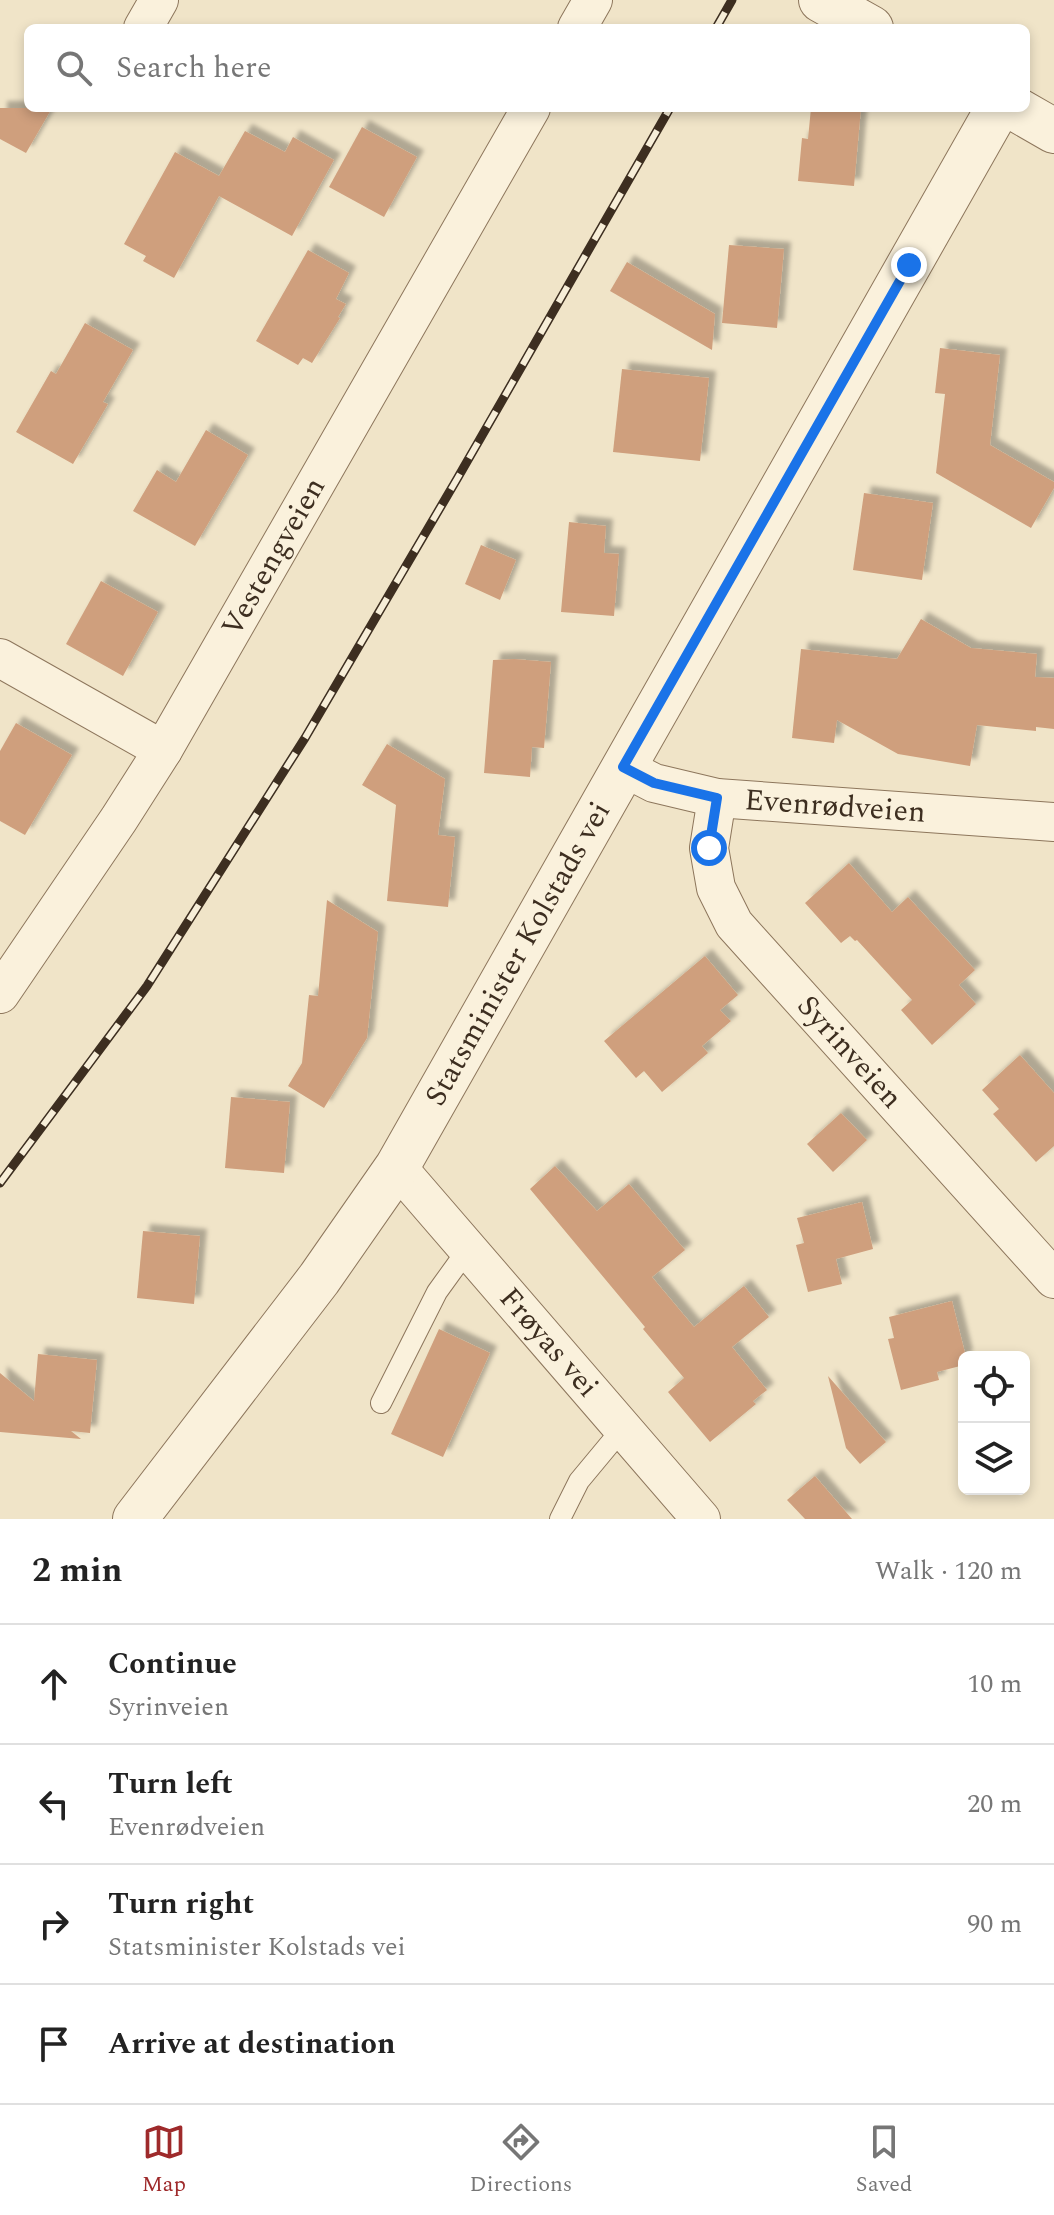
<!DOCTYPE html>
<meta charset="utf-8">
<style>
body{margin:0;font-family:Spectral,serif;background:#f6f6f6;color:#222}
.controls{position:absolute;right:24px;bottom:24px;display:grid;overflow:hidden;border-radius:12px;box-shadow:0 4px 12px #0003}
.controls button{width:72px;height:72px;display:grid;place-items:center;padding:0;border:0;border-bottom:2px solid #e0e0e0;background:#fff;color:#222;font:40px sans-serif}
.stop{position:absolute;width:24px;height:24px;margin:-18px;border:6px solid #1a73e8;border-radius:50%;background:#fff}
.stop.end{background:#1a73e8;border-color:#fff;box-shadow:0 2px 8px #0008}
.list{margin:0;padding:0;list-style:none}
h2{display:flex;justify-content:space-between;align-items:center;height:104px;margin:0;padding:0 32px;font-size:34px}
h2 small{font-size:26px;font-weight:400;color:#767676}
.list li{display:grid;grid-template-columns:52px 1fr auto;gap:24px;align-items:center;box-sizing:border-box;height:120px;padding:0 32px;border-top:2px solid #e0e0e0}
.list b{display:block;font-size:30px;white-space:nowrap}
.list p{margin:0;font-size:26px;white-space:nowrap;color:#767676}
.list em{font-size:26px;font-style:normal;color:#767676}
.icon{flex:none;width:44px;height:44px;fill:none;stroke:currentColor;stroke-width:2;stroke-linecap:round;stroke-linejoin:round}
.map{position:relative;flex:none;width:1054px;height:1519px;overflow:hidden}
.search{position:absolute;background:#fff;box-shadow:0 4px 12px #0003;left:24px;right:24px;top:24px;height:88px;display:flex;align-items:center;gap:20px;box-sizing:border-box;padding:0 28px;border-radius:12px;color:#767676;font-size:30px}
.sheet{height:584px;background:#fff}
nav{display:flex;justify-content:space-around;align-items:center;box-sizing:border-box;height:112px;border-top:2px solid #e0e0e0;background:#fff;font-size:22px;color:#767676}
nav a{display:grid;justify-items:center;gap:4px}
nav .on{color:#9e2a2b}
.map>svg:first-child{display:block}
.building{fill:#cf9f7d;filter:url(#shadow)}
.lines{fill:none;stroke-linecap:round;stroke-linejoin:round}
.service-casing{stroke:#8d765c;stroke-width:22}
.minor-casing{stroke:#8d765c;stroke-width:40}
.tertiary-casing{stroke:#8d765c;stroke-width:46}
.service{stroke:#faf1dc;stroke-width:20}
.minor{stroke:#faf1dc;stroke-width:38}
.tertiary{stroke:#faf1dc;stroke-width:44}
.rail-casing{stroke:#3d2e20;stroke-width:9}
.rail{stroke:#f7eed8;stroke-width:6;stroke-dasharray:18;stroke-linecap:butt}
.route{stroke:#1a73e8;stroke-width:10}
.labels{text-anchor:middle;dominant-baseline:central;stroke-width:6;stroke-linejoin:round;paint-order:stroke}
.street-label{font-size:30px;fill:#3d2e20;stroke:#f7eed8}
</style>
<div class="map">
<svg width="1054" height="1519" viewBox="0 0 1054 1519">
<defs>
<filter id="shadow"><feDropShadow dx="7" dy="-7" stdDeviation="2" flood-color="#0004"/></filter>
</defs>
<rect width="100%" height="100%" fill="#f0e4c8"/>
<g class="building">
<polygon points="0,108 52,108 26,153 0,139"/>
<polygon points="811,108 861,108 854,186 798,181 802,138 808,139"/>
<polygon points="362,127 417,157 384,217 329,187"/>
<polygon points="245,131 285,152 293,137 334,160 292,236 219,196 174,278 143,261 146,256 124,244 175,152 219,176"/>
<polygon points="729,245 784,249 777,328 722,323"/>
<polygon points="308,250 349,273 336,299 346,304 338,317 340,318 312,363 303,358 298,365 256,341"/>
<polygon points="627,262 715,314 712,350 610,291"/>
<polygon points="85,323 133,350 103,402 108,404 73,464 16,432 51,371 56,374"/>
<polygon points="940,348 1000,355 990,445 1054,482 1054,488 1031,528 936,473 945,394 935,393"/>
<polygon points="622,369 709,378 700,461 613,452"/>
<polygon points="206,430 248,455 195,546 133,511 157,470 176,482"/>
<polygon points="864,493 933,503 922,580 853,570"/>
<polygon points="569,522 606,526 604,553 619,554 614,616 561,612"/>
<polygon points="481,545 516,560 500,600 465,584"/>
<polygon points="101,581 158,612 123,676 66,644"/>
<polygon points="921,619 971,648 1037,654 1035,677 1054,678 1054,729 1036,727 1036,731 977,725 970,766 898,754 837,720 834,743 792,738 801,649 897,659"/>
<polygon points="514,659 551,662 544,748 532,747 530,777 484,773 493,660"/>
<polygon points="16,723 72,755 25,835 0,821 0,751"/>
<polygon points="387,744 445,779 438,835 455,837 448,907 387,901 396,805 362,785"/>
<polygon points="849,863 892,912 908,897 975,970 959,985 976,1004 932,1045 901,1010 912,1000 857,940 855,941 850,936 841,943 805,903"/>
<polygon points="327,900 378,932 367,1038 324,1108 288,1086 302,1063 309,995 318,996"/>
<polygon points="705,956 738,995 720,1010 731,1021 702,1046 708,1053 662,1092 644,1071 636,1078 604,1041"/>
<polygon points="1020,1055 1054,1093 1054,1146 1036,1162 993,1114 999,1109 982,1090"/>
<polygon points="231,1097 290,1102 284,1173 225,1168"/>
<polygon points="841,1113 867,1140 833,1172 807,1144"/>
<polygon points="555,1166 597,1211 629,1184 685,1250 652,1277 694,1327 744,1286 769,1317 732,1347 767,1390 753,1401 756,1404 710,1442 668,1392 684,1378 643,1329 645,1327 530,1189"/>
<polygon points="862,1202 873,1249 836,1259 842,1284 808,1292 796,1245 804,1243 797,1218"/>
<polygon points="143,1231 200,1236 194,1304 137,1298"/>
<polygon points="952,1301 966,1357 964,1357 964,1365 937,1372 939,1380 901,1390 888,1339 894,1338 889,1317"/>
<polygon points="439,1329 490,1353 443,1457 391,1434"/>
<polygon points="38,1354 97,1360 90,1433 71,1431 81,1439 0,1432 0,1373 34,1401"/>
<polygon points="828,1376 886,1442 860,1464 846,1448"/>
<polygon points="815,1476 852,1519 805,1519 787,1500"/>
</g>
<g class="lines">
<defs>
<g id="service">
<polyline points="381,1403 437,1292 468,1249"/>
<polyline points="560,1519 579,1481 623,1428"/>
</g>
<g id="minor">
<polyline points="143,28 159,0"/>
<polyline points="577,28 593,0"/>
<polyline points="0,658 163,750"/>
<path id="s1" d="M623 767 654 783 717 798 1054 822"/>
<path id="s2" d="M717 798 709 848 716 888 734 924 1054 1279"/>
<path id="s3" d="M0 994 119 819 163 750 531 108"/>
<path id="s4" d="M397 1167 701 1519"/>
</g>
<g id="tertiary">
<polyline points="821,0 871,28"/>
<polyline points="1014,108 1054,131"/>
<path id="s5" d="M135 1519 319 1279 397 1167 998 108"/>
</g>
</defs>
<use href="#service" class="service-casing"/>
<use href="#minor" class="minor-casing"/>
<use href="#tertiary" class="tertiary-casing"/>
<use href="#service" class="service"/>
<use href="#minor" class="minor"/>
<use href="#tertiary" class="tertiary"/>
<defs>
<g id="rail">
<polyline points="716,28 732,0"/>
<polyline points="0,1183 147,986 305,738 457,479 670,108"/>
</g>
</defs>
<use href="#rail" class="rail-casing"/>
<use href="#rail" class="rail"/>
</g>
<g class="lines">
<polyline class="route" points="709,848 717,798 654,783 623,767 909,265"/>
</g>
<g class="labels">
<g class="street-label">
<text stroke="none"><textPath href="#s3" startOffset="516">Vestengveien</textPath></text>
<text stroke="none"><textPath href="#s1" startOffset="218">Evenrødveien</textPath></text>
<text stroke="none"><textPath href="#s5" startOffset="684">Statsminister Kolstads vei</textPath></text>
<text stroke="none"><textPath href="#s2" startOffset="304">Syrinveien</textPath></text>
<text stroke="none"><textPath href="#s4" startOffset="232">Frøyas vei</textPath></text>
</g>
</g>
</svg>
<div class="controls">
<button><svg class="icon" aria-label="locate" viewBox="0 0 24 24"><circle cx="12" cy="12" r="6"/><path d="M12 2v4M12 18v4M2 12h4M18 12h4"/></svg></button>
<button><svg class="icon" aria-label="layers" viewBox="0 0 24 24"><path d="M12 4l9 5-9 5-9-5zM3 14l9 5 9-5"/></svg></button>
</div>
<div class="stop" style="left:709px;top:848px"></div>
<div class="stop end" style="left:909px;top:265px"></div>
<div class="search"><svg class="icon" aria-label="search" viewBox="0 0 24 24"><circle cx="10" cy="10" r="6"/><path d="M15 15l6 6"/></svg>Search here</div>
</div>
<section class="sheet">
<h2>2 min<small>Walk · 120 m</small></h2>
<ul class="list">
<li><svg class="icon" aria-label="ahead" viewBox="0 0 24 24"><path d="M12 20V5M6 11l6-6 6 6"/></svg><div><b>Continue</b><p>Syrinveien</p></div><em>10 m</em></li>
<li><svg class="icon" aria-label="left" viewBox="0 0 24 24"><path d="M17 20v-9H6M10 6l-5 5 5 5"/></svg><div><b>Turn left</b><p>Evenrødveien</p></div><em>20 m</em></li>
<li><svg class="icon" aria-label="right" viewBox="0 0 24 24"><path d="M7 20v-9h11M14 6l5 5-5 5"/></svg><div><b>Turn right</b><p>Statsminister Kolstads vei</p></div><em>90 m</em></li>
<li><svg class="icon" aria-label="arrive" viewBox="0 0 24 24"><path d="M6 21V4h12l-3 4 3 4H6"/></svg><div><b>Arrive at destination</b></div></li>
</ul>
</section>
<nav>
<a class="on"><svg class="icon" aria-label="map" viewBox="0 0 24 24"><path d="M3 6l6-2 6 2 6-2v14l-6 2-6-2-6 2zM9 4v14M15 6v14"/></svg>Map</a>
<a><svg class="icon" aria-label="directions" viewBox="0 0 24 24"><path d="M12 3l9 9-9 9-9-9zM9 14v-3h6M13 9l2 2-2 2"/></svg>Directions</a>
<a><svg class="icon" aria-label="saved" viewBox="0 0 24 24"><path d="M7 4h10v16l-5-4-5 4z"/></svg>Saved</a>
</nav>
